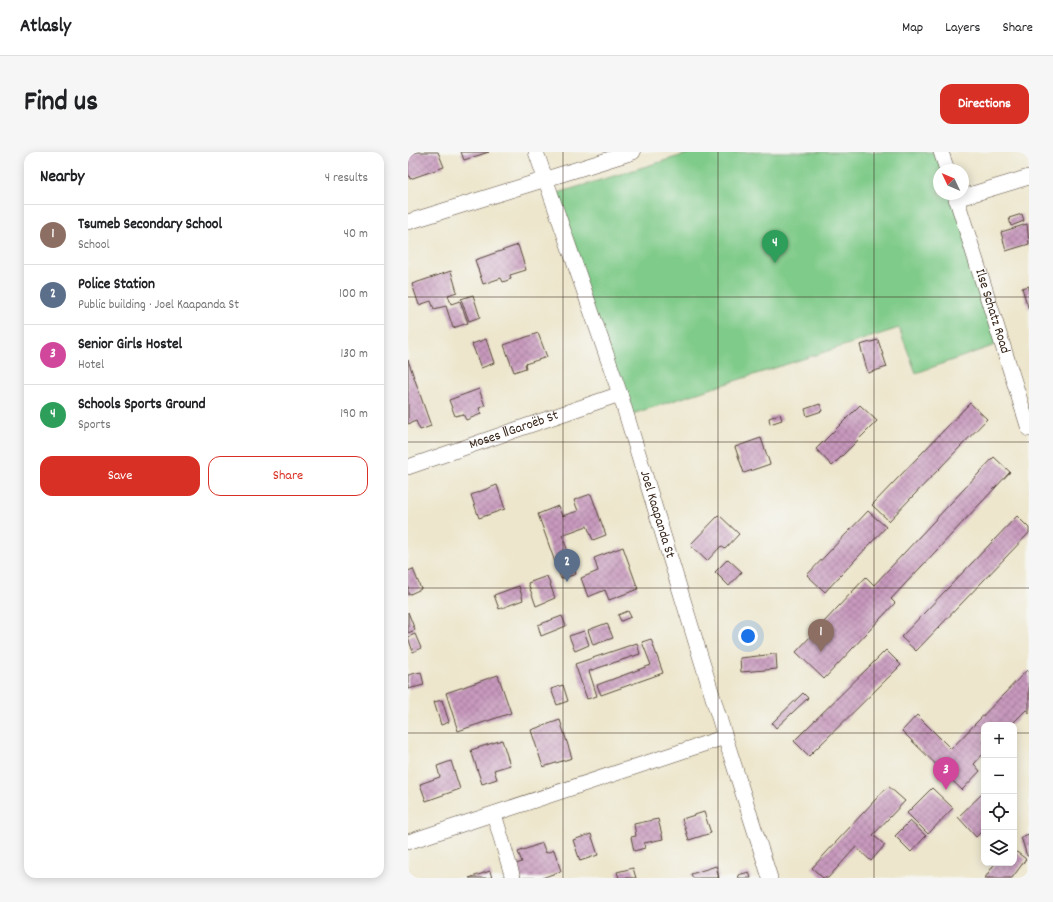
<!DOCTYPE html>
<meta charset="utf-8">
<style>
body{margin:0;font-family:Dekko,sans-serif;background:#f6f6f6;color:#202124}
.controls{position:absolute;right:12px;bottom:12px;display:grid;overflow:hidden;border-radius:8px;box-shadow:0 2px 10px #0003}
.controls button{width:36px;height:36px;display:grid;place-items:center;padding:0;border:0;border-bottom:1px solid #e0e0e0;background:#fff;color:#202124;font:20px sans-serif}
.compass{position:absolute;left:525px;top:12px;width:36px;height:36px;border-radius:50%;background:#fff;box-shadow:0 2px 10px #0003;rotate:314deg}
.you{position:absolute;left:340px;top:484px;width:14px;height:14px;margin:-10px;border:3px solid #fff;border-radius:50%;background:#1a73e8;box-shadow:0 0 0 6px #1a73e833}
.badge{display:grid;place-items:center;width:26px;height:26px;border-radius:50%;background:#d93025;color:#fff;font-size:13px;font-weight:700}
.pin{position:absolute;translate:-50% -33px;filter:drop-shadow(0 1px 2px #0008)}
.pin::after{content:'';position:absolute;top:21px;width:14px;height:12px;background:inherit;clip-path:polygon(0 0,100% 0,50% 100%)}
.list{margin:0;padding:0;list-style:none}
h2{display:flex;justify-content:space-between;align-items:center;height:52px;margin:0;padding:0 16px;font-size:17px}
h2 small{font-size:13px;font-weight:400;color:#757577}
.list li{display:grid;grid-template-columns:26px 1fr auto;gap:12px;align-items:center;box-sizing:border-box;height:60px;padding:0 16px;border-top:1px solid #e0e0e0}
.list b{display:block;font-size:15px;white-space:nowrap}
.list p{margin:0;font-size:13px;white-space:nowrap;color:#757577}
.list em{font-size:13px;font-style:normal;color:#757577}
.actions{display:flex;gap:8px;padding:12px 16px}
.actions a{flex:1;padding:9px 0;border:1px solid #d93025;border-radius:12px;text-align:center;font-size:14px;color:#d93025}
.actions .main{background:#d93025;color:#fff}
.icon{flex:none;width:22px;height:22px;fill:none;stroke:currentColor;stroke-width:2;stroke-linecap:round;stroke-linejoin:round}
.map{position:relative;flex:none;width:621px;height:726px;overflow:hidden;border-radius:12px}
header{display:flex;align-items:center;gap:24px;box-sizing:border-box;height:56px;padding:0 20px;background:#fff;border-bottom:1px solid #e0e0e0}
header strong{font-size:19px}
nav{display:flex;gap:22px;margin-inline-start:auto;font-size:14px}
.intro{display:flex;align-items:center;justify-content:space-between;box-sizing:border-box;height:96px;padding:0 24px}
h1{margin:0;font-size:28px}
.button{padding:10px 18px;border-radius:12px;background:#d93025;color:#fff;font-size:14px;font-weight:700}
main{display:flex;gap:24px;padding:0 24px}
aside{flex:1;background:#fff;border-radius:12px;box-shadow:0 2px 10px #0003}
.map>svg:first-child{display:block}
.green{fill:#7fcb89;stroke:#5d7a54}
.building{fill:url(#building-cross-hatch)}
.lines{fill:none;stroke-linecap:round;stroke-linejoin:round}
.minor-casing{stroke:#564638;stroke-width:16}
.minor{stroke:#fff;stroke-width:15}
.grid{fill:none;stroke:#3b2a1e;stroke-width:1;stroke-opacity:0.55}
.labels{text-anchor:middle;dominant-baseline:central;stroke-width:4;stroke-linejoin:round;paint-order:stroke}
.street-label{font-size:14px;fill:#3b2a1e;stroke:#f6f6f2}
</style>
<header>
<strong>Atlasly</strong>
<nav><a>Map</a><a>Layers</a><a>Share</a></nav>
</header>
<div class="intro"><h1>Find us</h1><a class="button">Directions</a></div>
<main>
<aside>
<h2>Nearby<small>4 results</small></h2>
<ul class="list">
<li><span class="badge" style="background:#8d6e63">1</span><div><b>Tsumeb Secondary School</b><p>School</p></div><em>40 m</em></li>
<li><span class="badge" style="background:#5c6f8a">2</span><div><b>Police Station</b><p>Public building · Joel Kaapanda St</p></div><em>100 m</em></li>
<li><span class="badge" style="background:#d1479c">3</span><div><b>Senior Girls Hostel</b><p>Hotel</p></div><em>130 m</em></li>
<li><span class="badge" style="background:#2e9e5b">4</span><div><b>Schools Sports Ground</b><p>Sports</p></div><em>190 m</em></li>
</ul>
<div class="actions"><a class="main">Save</a><a>Share</a></div>
</aside>
<div class="map">
<svg width="621" height="726" viewBox="0 0 621 726">
<defs>
<pattern id="building-cross-hatch" width="8" height="8" patternUnits="userSpaceOnUse"><rect width="8" height="8" fill="#c799bd"/><path d="M0 0l8 8M0 8l8-8" fill="none" stroke="#a37d99"/></pattern>
</defs>
<rect width="100%" height="100%" fill="#f6f6f2"/>
<filter id="ink" filterUnits="userSpaceOnUse"><feTurbulence type="fractalNoise" baseFrequency=".025" numOctaves="2"/><feDisplacementMap in="SourceGraphic" scale="8" xChannelSelector="R" yChannelSelector="G"/><feConvolveMatrix kernelMatrix="1 2 1 2 8 2 1 2 1" color-interpolation-filters="sRGB"/></filter>
<filter id="wash" filterUnits="userSpaceOnUse"><feTurbulence type="fractalNoise" baseFrequency=".012" numOctaves="4" result="noise"/><feDisplacementMap in="SourceGraphic" scale="16" xChannelSelector="R" yChannelSelector="G"/><feGaussianBlur stdDeviation="0.9" result="paint"/><feColorMatrix in="noise" values="0 0 0 0 0 0 0 0 0 0 0 0 0 0 0 0 0 1.4 0 .05"/><feComposite in="paint" operator="in"/></filter>
<g filter="url(#wash)">
<rect width="100%" height="100%" fill="#ede6cc"/>
<polygon class="green" points="285,0 533,0 539,18 531,18 531,42 547,42 593,191 508,221 491,176 218,264 143,43"/>
<g id="blocks">
<g class="building">
<polygon points="0,0 30,0 36,15 2,27 0,20"/>
<polygon points="53,0 81,0 56,8"/>
<polygon points="614,62 616,69 603,74 601,66"/>
<polygon points="619,72 621,92 598,99 593,80"/>
<polygon points="110,93 118,118 102,123 103,127 95,130 93,126 75,132 67,108"/>
<polygon points="43,119 49,140 40,143 43,152 52,149 60,171 45,176 38,154 26,157 23,149 11,153 4,132"/>
<polygon points="621,134 621,158 614,136"/>
<polygon points="65,143 72,165 61,169 53,147"/>
<polygon points="130,181 139,205 117,212 118,216 106,220 96,193"/>
<polygon points="78,187 86,211 73,216 64,192"/>
<polygon points="470,188 479,215 460,221 452,193"/>
<polygon points="0,208 23,274 12,278 8,269 0,272"/>
<polygon points="71,237 77,254 71,256 73,262 58,268 55,262 47,264 41,248"/>
<polygon points="562,251 579,267 481,369 464,353"/>
<polygon points="412,252 414,259 399,264 397,257"/>
<polygon points="452,253 469,269 424,314 408,297"/>
<polygon points="372,262 374,268 362,272 361,266"/>
<polygon points="353,286 362,312 336,321 327,295"/>
<polygon points="586,305 602,320 483,447 487,451 416,527 388,500 458,425 466,433"/>
<polygon points="89,333 97,357 71,366 63,343"/>
<polygon points="183,342 198,383 185,388 179,374 154,383 168,422 153,427 130,362 150,354 154,364 170,359 166,348"/>
<polygon points="460,359 478,375 417,440 399,423"/>
<polygon points="311,363 331,382 317,397 313,394 299,409 282,393"/>
<polygon points="609,364 621,376 621,381 508,499 493,485"/>
<polygon points="215,395 230,437 201,448 197,438 180,445 173,426 190,419 186,406"/>
<polygon points="320,407 334,420 321,434 307,420"/>
<polygon points="5,417 13,437 0,443 0,419"/>
<polygon points="139,424 147,446 128,454 120,431"/>
<polygon points="111,434 115,448 91,457 86,443"/>
<polygon points="220,459 223,465 213,469 210,463"/>
<polygon points="0,460 7,478 0,481"/>
<polygon points="154,464 158,474 133,484 130,473"/>
<polygon points="199,471 205,486 185,493 180,478"/>
<polygon points="176,479 181,493 167,499 161,484"/>
<polygon points="7,482 13,496 5,500 0,485"/>
<polygon points="243,487 255,521 193,543 189,533 243,513 234,490"/>
<polygon points="229,491 232,502 181,519 189,544 179,547 167,512"/>
<polygon points="478,498 493,513 401,604 386,589"/>
<polygon points="368,502 369,517 333,520 332,506"/>
<polygon points="619,518 621,521 621,561 618,558 603,573 576,573 576,601 566,612 572,619 554,638 494,579 509,563 543,597"/>
<polygon points="13,520 16,533 0,537 0,523"/>
<polygon points="90,523 103,561 50,579 38,541"/>
<polygon points="155,533 160,549 149,553 143,537"/>
<polygon points="395,541 400,546 368,576 364,571"/>
<polygon points="34,548 41,570 33,573 26,550"/>
<polygon points="152,568 164,606 135,615 123,578"/>
<polygon points="94,588 102,613 86,618 89,627 74,632 63,598"/>
<polygon points="43,609 52,637 18,649 12,632 32,625 29,614"/>
<polygon points="480,634 497,649 465,683 477,693 463,709 448,695 420,726 415,726 404,716"/>
<polygon points="524,636 545,656 520,682 499,661"/>
<polygon points="576,640 576,677 568,685 550,665"/>
<polygon points="296,660 303,681 281,688 274,667"/>
<polygon points="250,667 255,687 236,691 237,696 226,699 223,685 228,684 226,672"/>
<polygon points="502,669 518,684 503,700 487,684"/>
<polygon points="183,682 190,703 172,709 165,688"/>
<polygon points="621,682 621,704 619,704 613,685"/>
<polygon points="134,691 138,701 146,698 153,719 134,726 113,726 108,712 114,710 110,700"/>
<polygon points="606,698 618,707 604,726 577,726 587,711 606,711"/>
<polygon points="308,714 311,726 285,726 283,722"/>
<polygon points="225,716 228,726 211,726 209,720"/>
<polygon points="82,719 84,726 61,726"/>
<polygon points="341,720 343,726 331,726 330,723"/>
</g>
</g>
</g>
<g filter="url(#ink)">
<use href="#blocks" fill-opacity="0" stroke="#564638" stroke-width="1"/>
<g class="lines">
<defs>
<g id="minor">
<path id="s1" d="M128 0 212 242 317 585 362 726"/>
<polyline points="533,0 539,18"/>
<path id="s2" d="M547 42 621 277"/>
<polyline points="548,47 621,25"/>
<polyline points="0,70 225,0"/>
<path id="s3" d="M0 315 212 242"/>
<polyline points="86,662 105,726"/>
<polyline points="0,690 317,585"/>
</g>
</defs>
<use href="#minor" class="minor-casing"/>
<use href="#minor" class="minor"/>
</g>
</g>
<path class="grid" d="M155 0V726M310 0V726M466 0V726M0 145H621M0 290H621M0 436H621M0 581H576M606 581H621"/>
<g class="labels">
<g class="street-label">
<text stroke="none"><textPath href="#s2" startOffset="123">Ilse Schatz Road</textPath></text>
<text stroke="none"><textPath href="#s3" startOffset="112">Moses ǁGaroëb St</textPath></text>
<text stroke="none"><textPath href="#s1" startOffset="382">Joel Kaapanda St</textPath></text>
</g>
</g>
</svg>
<div class="controls">
<button>+</button>
<button>−</button>
<button><svg class="icon" aria-label="locate" viewBox="0 0 24 24"><circle cx="12" cy="12" r="6"/><path d="M12 2v4M12 18v4M2 12h4M18 12h4"/></svg></button>
<button><svg class="icon" aria-label="layers" viewBox="0 0 24 24"><path d="M12 4l9 5-9 5-9-5zM3 14l9 5 9-5"/></svg></button>
</div>
<svg class="compass" viewBox="-18 -18 36 36"><path d="M0-13l5 13h-10z" fill="#e53935"/><path d="M0 13l5-13h-10z" fill="#757577"/></svg>
<div class="you"></div>
<div class="pin badge" style="left:413px;top:500px;background:#8d6e63">1</div>
<div class="pin badge" style="left:159px;top:430px;background:#5c6f8a">2</div>
<div class="pin badge" style="left:538px;top:638px;background:#d1479c">3</div>
<div class="pin badge" style="left:367px;top:111px;background:#2e9e5b">4</div>
</div>
</main>
